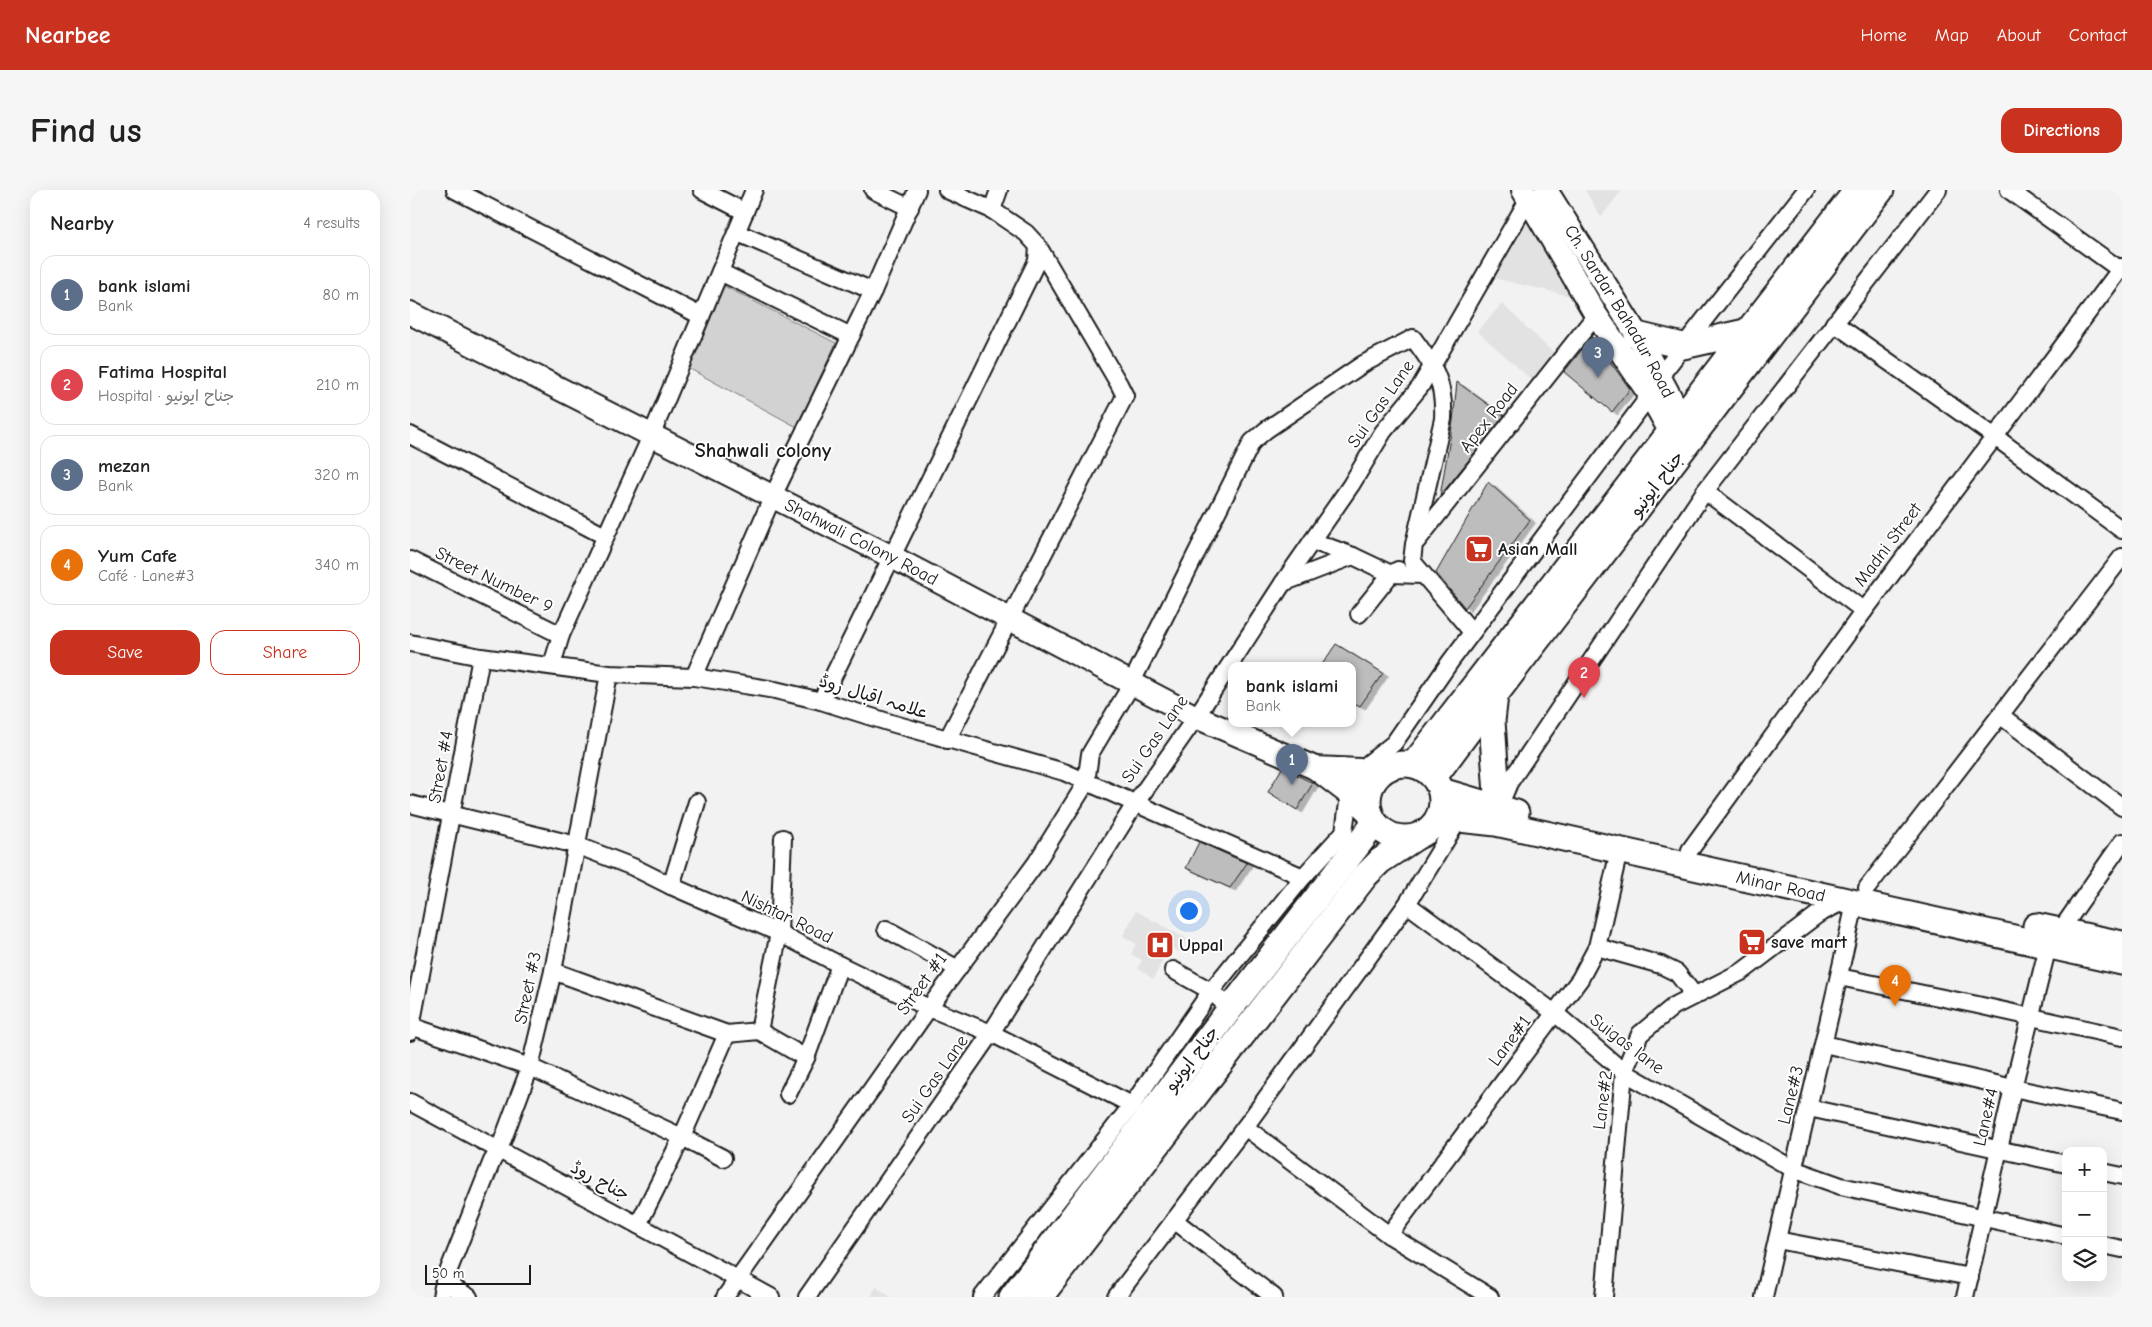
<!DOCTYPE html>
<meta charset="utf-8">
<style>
body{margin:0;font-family:"Comic Neue","Playpen Sans Arabic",sans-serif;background:#f6f6f6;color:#222}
.controls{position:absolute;right:15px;bottom:15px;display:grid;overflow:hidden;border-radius:10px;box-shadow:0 5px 20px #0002}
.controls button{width:45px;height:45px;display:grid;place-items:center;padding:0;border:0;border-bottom:1px solid #e0e0e0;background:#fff;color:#222;font:25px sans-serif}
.scale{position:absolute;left:15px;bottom:12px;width:106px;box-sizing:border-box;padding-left:5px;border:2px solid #1c1c1c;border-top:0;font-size:14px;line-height:18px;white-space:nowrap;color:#1c1c1c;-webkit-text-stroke:4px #fff;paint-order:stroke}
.you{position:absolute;left:778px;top:720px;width:18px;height:18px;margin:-12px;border:4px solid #fff;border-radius:50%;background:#1a73e8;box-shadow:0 0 0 8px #1a73e833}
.badge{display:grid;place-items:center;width:32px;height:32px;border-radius:50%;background:#c8321e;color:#fff;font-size:16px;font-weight:700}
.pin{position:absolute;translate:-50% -41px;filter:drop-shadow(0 1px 2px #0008)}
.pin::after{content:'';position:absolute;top:26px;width:18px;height:15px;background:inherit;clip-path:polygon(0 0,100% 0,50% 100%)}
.popup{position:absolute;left:818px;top:472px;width:128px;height:65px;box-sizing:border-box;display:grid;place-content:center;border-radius:10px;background:#fff;filter:drop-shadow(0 1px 4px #0005);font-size:16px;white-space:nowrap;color:#767676}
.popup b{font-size:19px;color:#222}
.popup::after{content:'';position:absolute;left:50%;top:100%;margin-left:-10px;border:10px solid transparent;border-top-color:#fff}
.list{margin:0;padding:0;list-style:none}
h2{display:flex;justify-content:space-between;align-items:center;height:65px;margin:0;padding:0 20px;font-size:21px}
h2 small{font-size:16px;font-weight:400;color:#767676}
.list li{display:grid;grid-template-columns:32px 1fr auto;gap:15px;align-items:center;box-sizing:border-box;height:80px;margin:0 10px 10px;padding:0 10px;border:1px solid #e0e0e0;border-radius:15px}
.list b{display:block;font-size:19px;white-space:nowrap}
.list p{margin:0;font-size:16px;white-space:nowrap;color:#767676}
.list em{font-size:16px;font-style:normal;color:#767676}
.actions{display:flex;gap:10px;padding:15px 20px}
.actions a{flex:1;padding:11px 0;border:1px solid #c8321e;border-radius:15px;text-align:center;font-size:18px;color:#c8321e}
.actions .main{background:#c8321e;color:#fff}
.icon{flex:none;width:28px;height:28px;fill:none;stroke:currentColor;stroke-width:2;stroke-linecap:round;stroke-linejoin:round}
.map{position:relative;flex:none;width:1712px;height:1107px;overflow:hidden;border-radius:15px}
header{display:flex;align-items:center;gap:30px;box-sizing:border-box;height:70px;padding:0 25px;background:#c8321e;color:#fff}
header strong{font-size:24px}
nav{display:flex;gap:28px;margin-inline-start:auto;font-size:18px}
.intro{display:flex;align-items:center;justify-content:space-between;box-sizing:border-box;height:120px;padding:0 30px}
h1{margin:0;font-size:35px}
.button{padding:12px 22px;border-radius:15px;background:#c8321e;color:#fff;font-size:18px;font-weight:700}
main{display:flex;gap:30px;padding:0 30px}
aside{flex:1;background:#fff;border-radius:15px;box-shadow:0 5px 20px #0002}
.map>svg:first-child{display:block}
.built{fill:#e2e2e2}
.green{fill:#d2d2d2;stroke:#777}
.building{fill:#bdbdbd;stroke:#1c1c1c;filter:url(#shadow)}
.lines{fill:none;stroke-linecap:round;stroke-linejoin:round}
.minor-casing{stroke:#1c1c1c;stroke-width:20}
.secondary-casing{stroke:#1c1c1c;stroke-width:26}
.primary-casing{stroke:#1c1c1c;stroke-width:29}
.minor{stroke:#fff;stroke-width:16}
.secondary{stroke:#fff;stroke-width:22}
.primary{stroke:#fff;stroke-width:25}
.labels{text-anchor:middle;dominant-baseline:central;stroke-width:4;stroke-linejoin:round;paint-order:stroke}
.street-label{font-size:18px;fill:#1c1c1c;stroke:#fff}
.poi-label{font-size:18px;font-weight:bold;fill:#1c1c1c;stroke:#fff;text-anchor:start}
.quarter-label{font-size:20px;font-weight:bold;fill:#1c1c1c;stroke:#fff}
</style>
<header>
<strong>Nearbee</strong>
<nav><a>Home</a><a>Map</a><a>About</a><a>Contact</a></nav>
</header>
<div class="intro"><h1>Find us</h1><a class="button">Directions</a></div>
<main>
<aside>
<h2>Nearby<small>4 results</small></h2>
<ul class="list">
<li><span class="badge" style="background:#5c6f8a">1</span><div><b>bank islami</b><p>Bank</p></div><em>80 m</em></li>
<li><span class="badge" style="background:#e0444e">2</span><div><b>Fatima Hospital</b><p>Hospital · جناح ایونیو</p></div><em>210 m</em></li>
<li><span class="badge" style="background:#5c6f8a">3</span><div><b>mezan</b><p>Bank</p></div><em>320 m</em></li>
<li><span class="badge" style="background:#e8710a">4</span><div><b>Yum Cafe</b><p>Café · Lane#3</p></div><em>340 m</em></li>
</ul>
<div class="actions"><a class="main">Save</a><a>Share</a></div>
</aside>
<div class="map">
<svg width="1712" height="1107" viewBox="0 0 1712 1107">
<defs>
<filter id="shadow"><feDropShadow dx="5.5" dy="3" stdDeviation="0" flood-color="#0004"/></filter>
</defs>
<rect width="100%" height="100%" fill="#f2f2f2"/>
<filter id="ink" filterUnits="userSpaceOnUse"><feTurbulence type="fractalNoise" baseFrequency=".02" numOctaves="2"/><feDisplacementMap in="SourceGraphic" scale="10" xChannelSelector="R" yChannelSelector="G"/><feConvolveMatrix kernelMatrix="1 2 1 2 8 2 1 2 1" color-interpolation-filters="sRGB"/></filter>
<g filter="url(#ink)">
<g class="built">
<polygon points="1175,0 1212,0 1191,27"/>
<polygon points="1118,26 1172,109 1079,87"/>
<polygon points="1092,114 1147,166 1125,193 1067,141"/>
<polygon points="726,721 777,749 770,762 760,757 743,789 728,778 732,770 721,764 726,754 713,746"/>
<polygon points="466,1097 481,1107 461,1107"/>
</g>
<polygon class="green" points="314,96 426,153 387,237 280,179"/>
<g class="building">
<polygon points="1182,147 1220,199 1202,222 1154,182"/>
<polygon points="1047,192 1094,226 1030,306 1043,231"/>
<polygon points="1078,292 1120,330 1055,418 1026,383"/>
<polygon points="926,454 973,483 950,516 942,512 942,476 911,476"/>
<polygon points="872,578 903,593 887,620 858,602"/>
<polygon points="789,652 837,673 820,698 776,678"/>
</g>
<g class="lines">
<defs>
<g id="minor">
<polyline points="45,0 291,126"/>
<polyline points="292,0 335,22"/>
<polyline points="463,0 500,18"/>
<polyline points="537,0 582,20"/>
<polyline points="1599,0 1712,81"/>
<polyline points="328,43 463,101"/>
<polyline points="310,82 441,146"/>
<polyline points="1424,133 1585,247 1712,340"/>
<polyline points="0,245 195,346"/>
<polyline points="1295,301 1454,421"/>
<polyline points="902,351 943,366 981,384 1012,385"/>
<polyline points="1007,351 1186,125"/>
<polyline points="0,370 151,445"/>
<polyline points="873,393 943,366"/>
<polyline points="949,424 981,384 988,380"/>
<polyline points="0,453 71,467 199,484 284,487 365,500 411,511 481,533 654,582 893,687"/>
<polyline points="142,475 151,445 242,244 344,0"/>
<polyline points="284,487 362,308 463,101 507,0"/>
<polyline points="411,511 627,71 628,56"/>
<polyline points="1590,525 1712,617"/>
<polyline points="537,550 715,206 709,194 628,56 616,43 582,20 589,0"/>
<polyline points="1091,612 1099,593 1295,301 1528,0"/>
<polyline points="0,614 166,655 223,677 261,696 369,743 430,775 519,818 581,843 722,915"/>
<polyline points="1280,660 1454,421 1712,77"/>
<polyline points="261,696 287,612"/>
<polyline points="1457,698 1712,367"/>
<polyline points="997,714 1146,824 1214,882 1383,979 1431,996 1656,1046"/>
<polyline points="476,739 548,779"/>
<polyline points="1650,741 1712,652"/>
<polyline points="1187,757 1251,775 1267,783 1285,806"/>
<polyline points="763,780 801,801 820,819"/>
<polyline points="143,781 317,844 349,841 396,868 378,904"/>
<polyline points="1429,787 1563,814 1712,847"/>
<polyline points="1,836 120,877 272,947 313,968"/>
<polyline points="349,841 369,743 373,648"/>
<polyline points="0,842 71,467"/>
<polyline points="1414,854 1603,898 1712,921"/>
<polyline points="396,868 430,775"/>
<polyline points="0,912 361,1107"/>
<polyline points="1399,918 1656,974"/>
<polyline points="835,937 979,1045 1080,1107"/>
<polyline points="1693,982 1712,986"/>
<polyline points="764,1030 864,1107"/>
<polyline points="228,1035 272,947 317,844"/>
<polyline points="979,1045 1170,789 1187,757 1209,661"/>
<polyline points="1367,1050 1560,1087"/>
<polyline points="1693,1055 1712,1059"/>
<polyline points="34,1092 59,1107"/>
<polyline points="31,1107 34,1092 82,971 89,960 120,877 143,781 199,484"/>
<path d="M315 1107 519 818 626 673 676 593 680 564 717 502 842 252 856 240 953 174 1003 148C1024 176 1035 192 1033 229L1004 354 1002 371 1062 442"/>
<polyline points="397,1107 581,843 725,614 786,527 873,393 941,295 973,242 1010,197 1118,10"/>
<polyline points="572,1107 722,915 801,801 893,687 934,642 941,591 950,580 984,553 1040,472 1240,205 1250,186 1396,0"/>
<polyline points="706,1107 835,937 997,714 1049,629"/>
<polyline points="1194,1107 1214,882 1230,844 1264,816 1333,781 1407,725 1434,711"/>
<path d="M1354 1107C1383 975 1417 845 1445 713"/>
<polyline points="1555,1107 1603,898 1638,756"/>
</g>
<g id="secondary">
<polyline points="1113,0 1186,125 1240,205 1261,243 1272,255"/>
<path id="s1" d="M1136 0 1227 145 1272 229 1283 239"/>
<path id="s2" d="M0 123 482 367 786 527 905 578 939 604 960 624"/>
<polyline points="905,578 950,580 995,573"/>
</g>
<g id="primary">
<polyline points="1227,145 1273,156 1340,141"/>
<polyline points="1085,505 1082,531 1088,619"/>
<circle cx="995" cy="611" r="37"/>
<polyline points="1004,574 1447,0"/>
<polyline points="1024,587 1085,505 1471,0"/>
<polyline points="1031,601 1106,623"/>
<path id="s3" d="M1028 630 1049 629 1086 633 1712 772"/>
<polyline points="1626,736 1712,754"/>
<polyline points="602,1107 820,819 965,633"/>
<polyline points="630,1107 955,686 970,671 1006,647"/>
</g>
</defs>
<use href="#minor" class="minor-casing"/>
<use href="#secondary" class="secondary-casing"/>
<use href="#primary" class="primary-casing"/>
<use href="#minor" class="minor"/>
<use href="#secondary" class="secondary"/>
<use href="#primary" class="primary"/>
</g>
</g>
<defs>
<symbol id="supermarket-square" viewBox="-11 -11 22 22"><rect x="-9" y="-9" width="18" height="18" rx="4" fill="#c8321e" stroke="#fff"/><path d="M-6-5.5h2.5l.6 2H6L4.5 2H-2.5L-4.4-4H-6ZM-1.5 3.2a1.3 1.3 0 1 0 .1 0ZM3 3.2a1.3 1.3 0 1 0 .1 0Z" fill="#fff"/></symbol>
<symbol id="hospital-square" viewBox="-11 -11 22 22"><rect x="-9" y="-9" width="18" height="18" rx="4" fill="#c8321e" stroke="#fff"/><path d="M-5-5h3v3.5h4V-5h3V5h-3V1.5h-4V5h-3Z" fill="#fff"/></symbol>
</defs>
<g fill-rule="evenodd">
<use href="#supermarket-square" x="1053" y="343" width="32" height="32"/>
<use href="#supermarket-square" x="1326" y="736" width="32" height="32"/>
<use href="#hospital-square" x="734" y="739" width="32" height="32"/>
</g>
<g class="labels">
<g class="street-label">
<text stroke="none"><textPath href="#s1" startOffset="142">Ch. Sardar Bahadur Road</textPath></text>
<text transform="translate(971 214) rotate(-55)">Sui Gas Lane</text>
<text transform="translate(1079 228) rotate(-52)">Apex Road</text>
<text transform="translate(1247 294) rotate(-53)">جناح ایونیو</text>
<text stroke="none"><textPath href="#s2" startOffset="506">Shahwali Colony Road</textPath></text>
<text transform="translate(1478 355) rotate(-53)">Madni Street</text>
<text transform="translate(84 390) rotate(26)">Street Number 9</text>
<text transform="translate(464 507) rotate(17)">علامہ اقبال روڈ</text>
<text transform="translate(745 549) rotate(-55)">Sui Gas Lane</text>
<text transform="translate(31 577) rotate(-80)">Street #4</text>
<text stroke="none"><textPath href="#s3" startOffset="350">Minar Road</textPath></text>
<text transform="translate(377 727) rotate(26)">Nishtar Road</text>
<text transform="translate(512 794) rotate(-54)">Street #1</text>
<text transform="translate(118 798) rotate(-78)">Street #3</text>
<text transform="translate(1100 851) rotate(-53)">Lane#1</text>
<text transform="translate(1217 854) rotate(37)">Suigas lane</text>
<text transform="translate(782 869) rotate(-53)">جناح ایونیو</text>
<text transform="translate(525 889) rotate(-55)">Sui Gas Lane</text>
<text transform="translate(1381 905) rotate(-76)">Lane#3</text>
<text transform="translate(1193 910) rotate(-83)">Lane#2</text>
<text transform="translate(1576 927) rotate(-77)">Lane#4</text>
<text transform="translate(190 991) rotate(28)">جناح روڈ</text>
</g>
<g class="poi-label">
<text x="1088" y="359">Asian Mall</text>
<text x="1361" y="752">save mart</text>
<text x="769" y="755">Uppal</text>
</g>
<g class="quarter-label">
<text x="353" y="260">Shahwali colony</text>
</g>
</g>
</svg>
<div class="controls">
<button>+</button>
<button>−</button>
<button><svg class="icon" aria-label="layers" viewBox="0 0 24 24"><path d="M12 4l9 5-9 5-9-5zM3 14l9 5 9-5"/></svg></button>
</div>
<div class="scale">50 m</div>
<div class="you"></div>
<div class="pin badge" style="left:882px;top:595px;background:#5c6f8a">1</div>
<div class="popup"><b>bank islami</b>Bank</div>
<div class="pin badge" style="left:1174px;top:508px;background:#e0444e">2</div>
<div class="pin badge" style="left:1188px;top:188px;background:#5c6f8a">3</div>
<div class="pin badge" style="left:1485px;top:816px;background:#e8710a">4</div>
</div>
</main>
